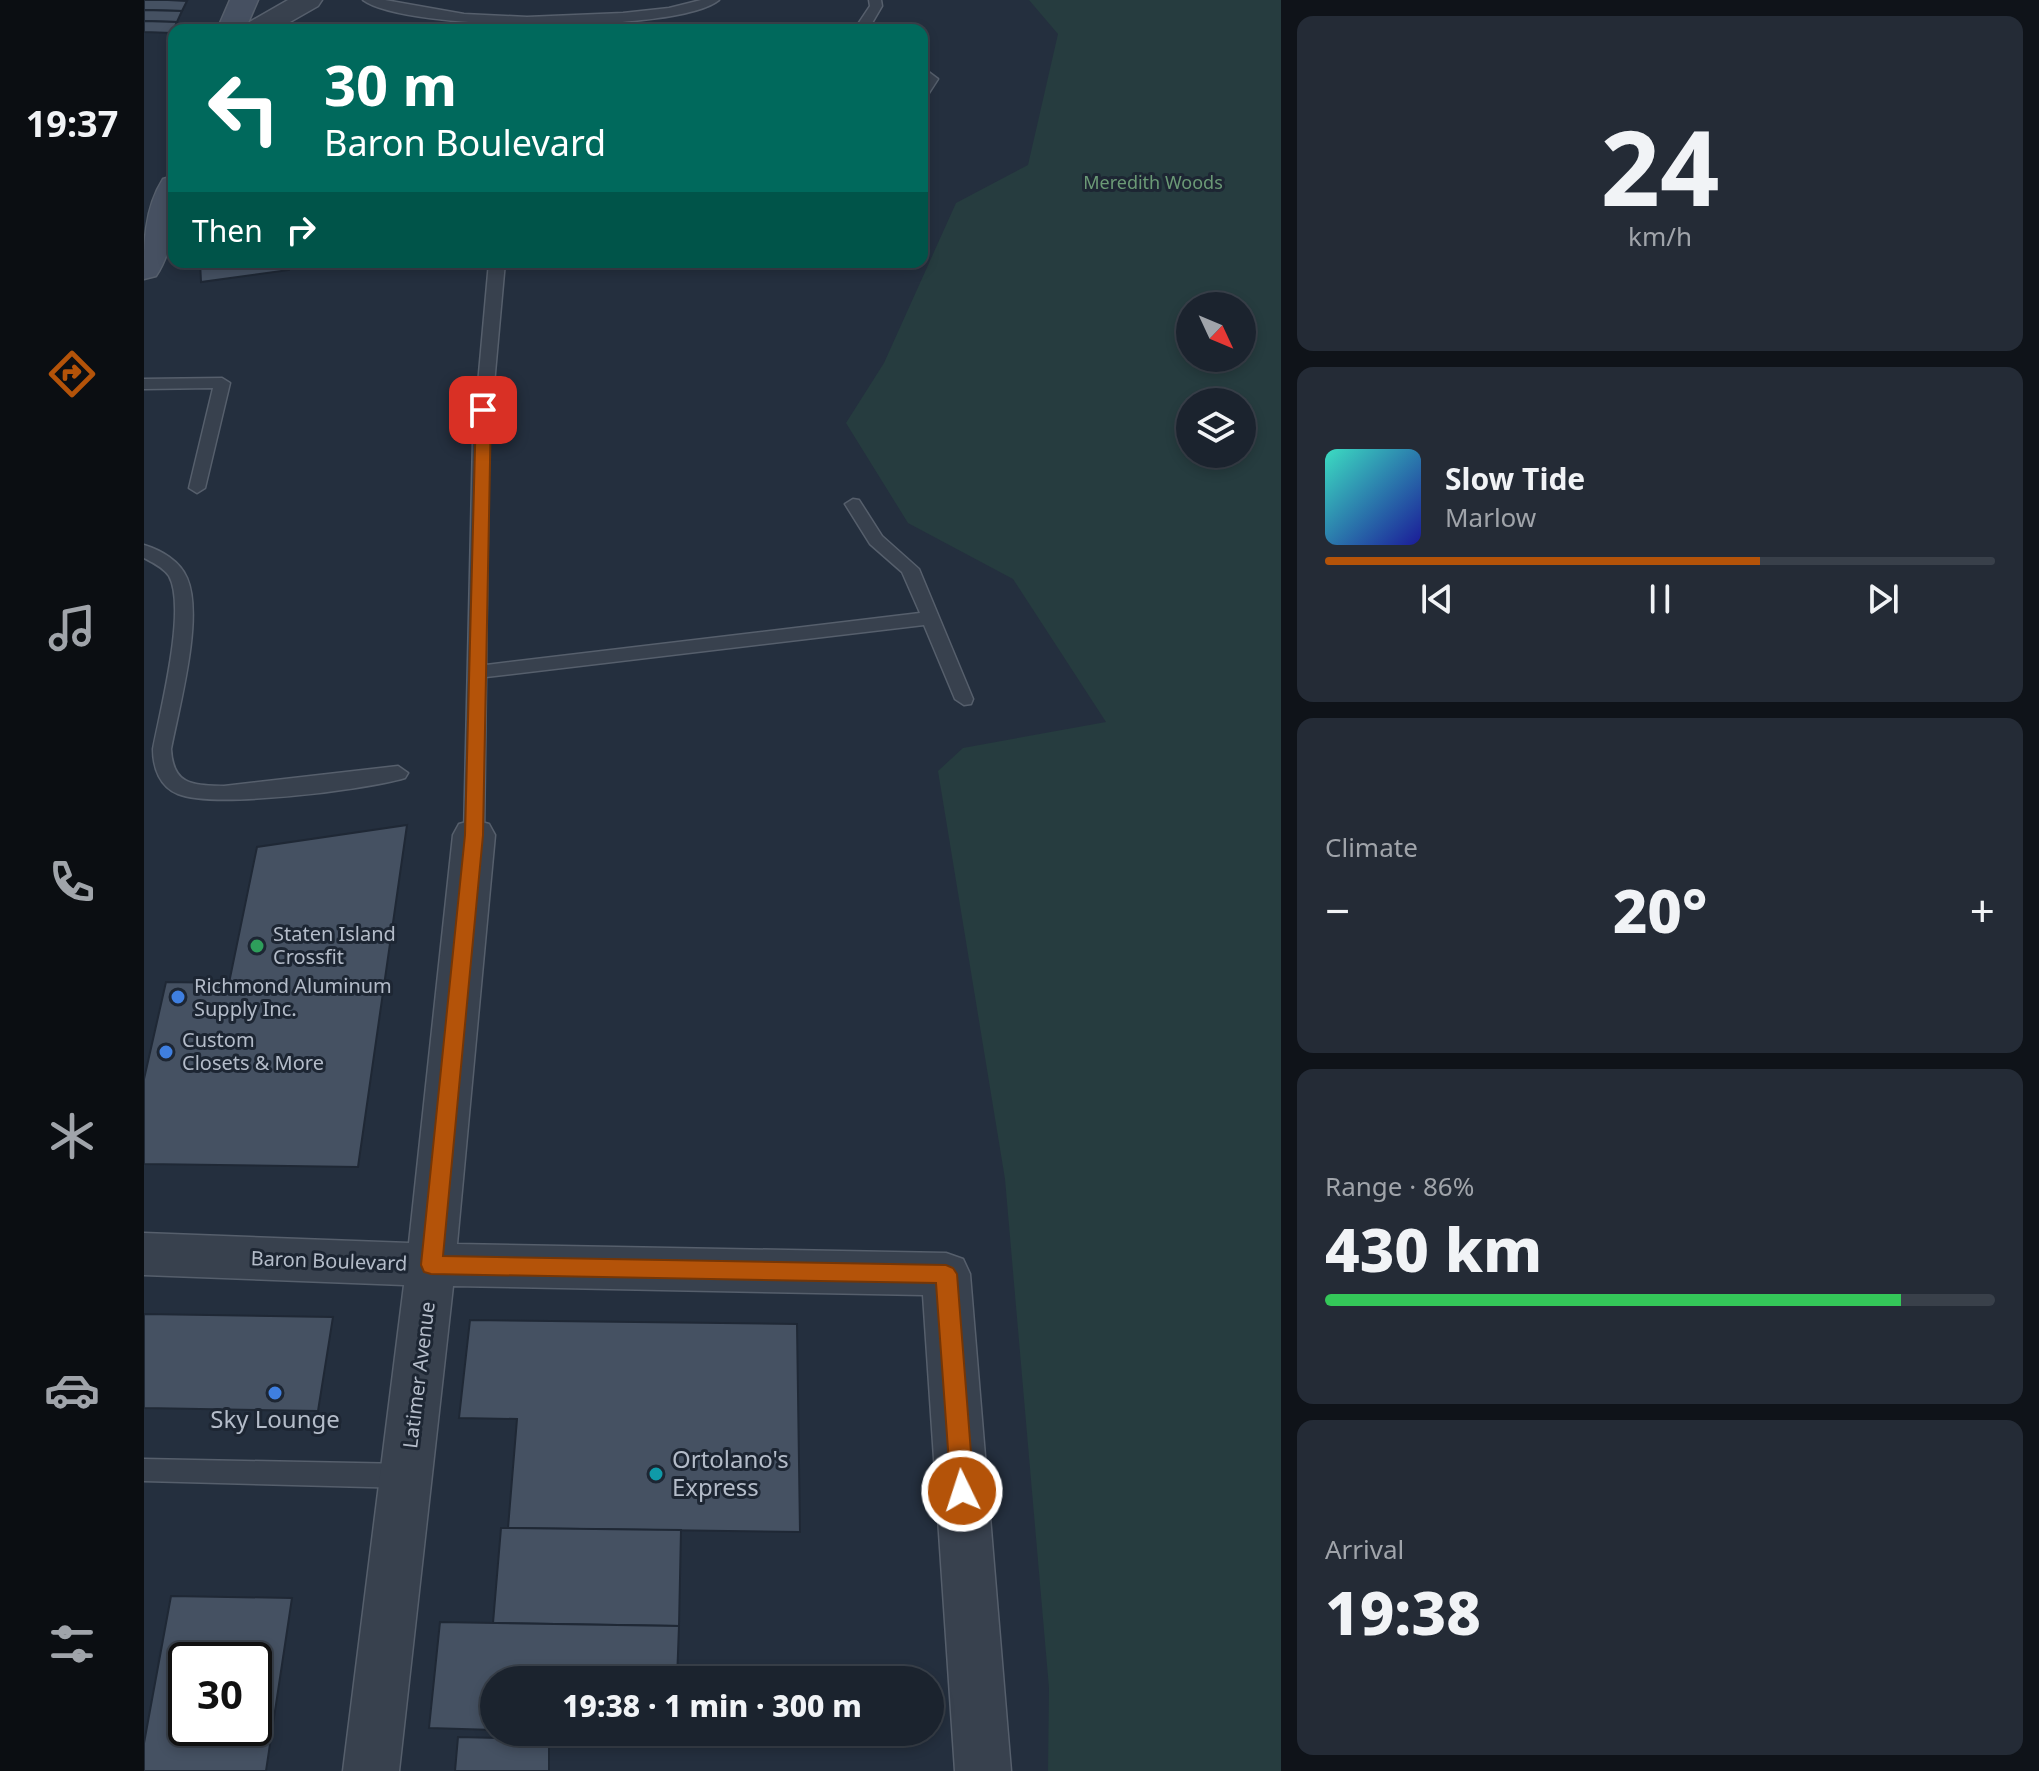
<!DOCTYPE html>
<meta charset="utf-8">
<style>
:root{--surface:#1b232e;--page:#242b36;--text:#f1f3f6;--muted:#a0a4aa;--line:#39404a;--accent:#b45309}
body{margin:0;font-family:"Noto Sans",sans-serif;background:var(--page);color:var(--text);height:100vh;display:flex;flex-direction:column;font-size:30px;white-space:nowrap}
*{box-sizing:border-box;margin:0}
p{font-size:26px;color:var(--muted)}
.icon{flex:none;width:44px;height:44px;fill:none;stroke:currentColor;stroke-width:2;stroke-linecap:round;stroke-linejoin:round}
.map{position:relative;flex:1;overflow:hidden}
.details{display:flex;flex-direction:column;gap:16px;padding:16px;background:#0f1319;width:758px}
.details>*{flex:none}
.top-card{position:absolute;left:24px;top:24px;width:760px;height:244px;border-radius:16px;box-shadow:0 4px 12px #0003,0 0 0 2px var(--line);background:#00695c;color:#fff;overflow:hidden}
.needle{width:52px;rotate:134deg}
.buttons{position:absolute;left:1032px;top:292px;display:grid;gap:16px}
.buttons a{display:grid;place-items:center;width:80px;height:80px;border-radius:50%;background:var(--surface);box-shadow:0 4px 12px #0003,0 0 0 2px var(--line);font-size:40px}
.speed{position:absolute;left:24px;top:1642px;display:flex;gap:16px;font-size:40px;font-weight:700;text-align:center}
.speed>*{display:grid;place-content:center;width:104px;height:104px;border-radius:50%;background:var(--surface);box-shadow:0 4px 12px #0003,0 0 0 2px var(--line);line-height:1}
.speed .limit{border:4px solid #111;border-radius:12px;background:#fff;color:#111}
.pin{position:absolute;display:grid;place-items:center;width:68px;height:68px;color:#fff;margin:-34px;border-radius:16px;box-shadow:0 4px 12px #0006}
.me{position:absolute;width:88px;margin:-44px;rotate:356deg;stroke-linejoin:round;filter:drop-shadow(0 0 6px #0008)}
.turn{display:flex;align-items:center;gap:28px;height:168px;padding:0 24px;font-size:36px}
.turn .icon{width:104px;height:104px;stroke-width:2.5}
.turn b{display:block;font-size:56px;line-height:68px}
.then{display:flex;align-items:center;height:76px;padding:0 24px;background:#0003;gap:16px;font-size:30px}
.big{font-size:60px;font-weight:800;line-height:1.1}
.details .widget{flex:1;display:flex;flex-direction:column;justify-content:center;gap:12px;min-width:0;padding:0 28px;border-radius:16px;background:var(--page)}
.details .dial{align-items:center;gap:0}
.dial b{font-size:104px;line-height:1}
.song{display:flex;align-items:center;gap:24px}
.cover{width:96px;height:96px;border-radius:12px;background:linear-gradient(135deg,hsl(170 70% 55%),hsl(240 70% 35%))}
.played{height:8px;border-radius:4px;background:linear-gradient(90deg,var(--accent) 65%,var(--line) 65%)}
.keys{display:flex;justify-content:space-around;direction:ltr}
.heat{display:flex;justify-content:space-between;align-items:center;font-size:44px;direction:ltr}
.charge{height:12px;border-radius:6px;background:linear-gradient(90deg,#34c759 86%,var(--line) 0)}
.trip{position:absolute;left:336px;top:1666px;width:464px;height:80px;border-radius:40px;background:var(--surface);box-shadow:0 4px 12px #0003,0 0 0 2px var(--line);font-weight:800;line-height:80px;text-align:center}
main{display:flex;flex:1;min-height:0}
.menu{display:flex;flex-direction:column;width:144px;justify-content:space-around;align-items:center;background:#0b0e12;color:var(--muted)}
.menu .icon{width:56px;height:56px}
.menu .active{color:var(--accent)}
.menu b{font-size:36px;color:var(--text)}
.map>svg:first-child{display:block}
.green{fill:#263c3f;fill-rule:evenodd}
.building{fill:#455162;stroke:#1f2835;stroke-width:2;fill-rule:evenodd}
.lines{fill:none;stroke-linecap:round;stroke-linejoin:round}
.lane-casing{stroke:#565f6c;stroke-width:3}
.street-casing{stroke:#565f6c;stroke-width:3}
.secondary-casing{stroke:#565f6c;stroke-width:3}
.lane{fill:#38414e;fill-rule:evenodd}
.street{fill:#38414e;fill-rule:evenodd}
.secondary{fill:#465061;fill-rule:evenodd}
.route{fill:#b45309;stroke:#753606;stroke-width:2}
.leisure-dot{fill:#2e9e5b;stroke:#1d2633;stroke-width:3}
.shop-dot{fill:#3f7fe0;stroke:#1d2633;stroke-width:3}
.culture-dot{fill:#0f9aa8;stroke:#1d2633;stroke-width:3}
.labels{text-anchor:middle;stroke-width:6;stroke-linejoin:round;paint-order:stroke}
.far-park-label{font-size:18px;fill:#6b9a76;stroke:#1d2633}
.poi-label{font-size:20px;fill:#b4bcc9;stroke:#1d2633;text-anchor:start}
.street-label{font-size:20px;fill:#b4bcc9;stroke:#1d2633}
.near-poi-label{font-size:24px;fill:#b4bcc9;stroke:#1d2633}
</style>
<main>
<nav class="menu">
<b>19:37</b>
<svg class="icon active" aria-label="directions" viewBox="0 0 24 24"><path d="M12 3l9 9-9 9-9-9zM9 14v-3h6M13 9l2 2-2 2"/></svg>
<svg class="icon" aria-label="music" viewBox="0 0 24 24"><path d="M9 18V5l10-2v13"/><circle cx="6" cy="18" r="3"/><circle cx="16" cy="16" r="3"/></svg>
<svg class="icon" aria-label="phone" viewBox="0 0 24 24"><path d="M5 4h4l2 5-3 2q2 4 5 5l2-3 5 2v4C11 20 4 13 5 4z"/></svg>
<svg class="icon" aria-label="climate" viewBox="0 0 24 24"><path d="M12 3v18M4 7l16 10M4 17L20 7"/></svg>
<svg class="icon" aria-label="car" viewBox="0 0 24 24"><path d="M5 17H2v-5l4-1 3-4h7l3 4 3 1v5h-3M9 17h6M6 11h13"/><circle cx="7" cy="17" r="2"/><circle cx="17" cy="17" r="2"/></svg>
<svg class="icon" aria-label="filters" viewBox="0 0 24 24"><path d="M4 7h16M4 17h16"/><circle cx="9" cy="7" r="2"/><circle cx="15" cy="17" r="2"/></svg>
</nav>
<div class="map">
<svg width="1137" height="1771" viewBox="0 0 1137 1771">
<rect width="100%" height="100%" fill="#242f3e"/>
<!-- green -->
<path class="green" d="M885 0H1137V1771H904L905 1688 861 1179 794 771 819 748 962 722 869 579 764 523 702 423 740 363 812 203 884 165 914 34ZM1098 306V358H1046V306ZM1098 402V454H1046V402Z"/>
<!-- building -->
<g class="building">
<polygon points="0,0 24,0 43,1 38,11 0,10"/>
<polygon points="0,10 38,11 33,22 0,21"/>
<polygon points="0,21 33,22 28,33 0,32"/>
<polygon points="56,262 114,262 114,266 145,262 145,270 57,282"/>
<polygon points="263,825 214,1167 0,1164 0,1079 22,982 85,983 113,847"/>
<polygon points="0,1314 189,1317 174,1411 0,1408"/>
<polygon points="326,1320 653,1324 656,1532 364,1528 373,1419 315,1418"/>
<polygon points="357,1528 537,1530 535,1626 349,1623"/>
<path d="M27 1596 148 1598 122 1771H0V1743ZM42 1660H110V1728H42Z"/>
<polygon points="296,1622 535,1626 533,1680 350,1680 350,1730 285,1728"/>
<polygon points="314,1737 405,1739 405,1771 311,1771"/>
</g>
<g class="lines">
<!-- lane casing -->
<g class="lane-casing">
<g id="lane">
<path d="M219 0H241L320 14 383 17 479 13 525 8 557 0H575C534 34 262 32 219 0Z"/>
<polygon points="725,0 737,0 738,6 724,30 710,30 726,6"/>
<polygon points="778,67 794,79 783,96 778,97"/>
<polygon points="345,262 361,262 345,440 342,665 776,613 758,572 726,544 701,504 709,499 715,500 738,536 775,569 829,699 827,704 820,705 811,699 780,625 342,677 340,835 337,840 323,840 320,835 329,440"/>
<polygon points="78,378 86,383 61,488 53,493 45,488 69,388 0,389 0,379"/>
<path d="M0 545C17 550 36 561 43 578 60 617 35 707 27 749 29 786 49 785 80 786L254 766 264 773 261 778C221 790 70 809 34 794 16 787 9 768 9 749 16 712 43 608 25 576 20 568 8 562 0 558Z"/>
<polygon points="0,1459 263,1464 272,1468 275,1476 272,1484 263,1488 0,1481"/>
</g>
</g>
<!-- street casing -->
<g class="street-casing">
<g id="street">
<polygon points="144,0 178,0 174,6 132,30 98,30 102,24"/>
<polygon points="330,820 345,824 351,835 313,1244 802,1253 819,1259 826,1274 867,1771 811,1771 779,1295 309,1286 255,1771 199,1771 260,1285 0,1275 0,1233 265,1243 309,835 315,824"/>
</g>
</g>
<!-- secondary casing -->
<g class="secondary-casing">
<g id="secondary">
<polygon points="86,0 114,0 101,30 73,30"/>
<path d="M30 176C30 211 32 246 12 276L0 279C0 244 0 209 19 179Z"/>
</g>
</g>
<!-- lane -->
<use href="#lane" class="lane"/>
<!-- street -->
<use href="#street" class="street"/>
<!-- secondary -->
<use href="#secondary" class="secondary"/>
</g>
<!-- route -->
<polygon class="route" points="339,406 347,410 339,835 299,1256 802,1265 809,1268 813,1274 830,1491 826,1499 818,1502 810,1499 807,1491 792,1283 287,1274 280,1272 277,1265 321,835 332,410"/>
<!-- markers -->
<circle class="leisure-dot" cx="113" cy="946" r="8"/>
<g class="shop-dot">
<circle cx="34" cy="997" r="8"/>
<circle cx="22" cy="1052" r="8"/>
<circle cx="131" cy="1393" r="8"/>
</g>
<circle class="culture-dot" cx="512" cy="1474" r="8"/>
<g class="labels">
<!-- far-park labels -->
<g class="far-park-label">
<text x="1009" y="189">Meredith Woods</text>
</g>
<!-- poi labels -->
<g class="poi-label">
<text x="129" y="941">Staten Island<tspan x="129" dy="23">Crossfit</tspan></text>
<text x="50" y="993">Richmond Aluminum<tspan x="50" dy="23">Supply Inc.</tspan></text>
<text x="38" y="1047">Custom<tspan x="38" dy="23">Closets &amp; More</tspan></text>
</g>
<!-- street labels -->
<g class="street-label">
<text transform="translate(185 1261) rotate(2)" y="7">Baron Boulevard</text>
<text transform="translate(275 1375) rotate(-83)" y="7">Latimer Avenue</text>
</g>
<!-- near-poi labels -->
<g class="near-poi-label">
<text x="131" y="1428">Sky Lounge</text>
<text x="528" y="1468" text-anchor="start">Ortolano's<tspan x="528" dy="28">Express</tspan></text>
</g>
</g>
</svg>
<div class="buttons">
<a><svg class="needle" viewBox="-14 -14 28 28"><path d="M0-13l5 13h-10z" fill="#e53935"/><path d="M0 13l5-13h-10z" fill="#a0a4aa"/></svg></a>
<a><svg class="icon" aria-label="layers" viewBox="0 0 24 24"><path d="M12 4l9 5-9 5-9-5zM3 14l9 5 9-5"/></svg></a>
</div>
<div class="speed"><div class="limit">30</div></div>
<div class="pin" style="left:339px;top:410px;background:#d93025"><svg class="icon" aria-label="arrive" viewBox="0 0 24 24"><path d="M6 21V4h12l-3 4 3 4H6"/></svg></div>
<svg class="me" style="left:818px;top:1491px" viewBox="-20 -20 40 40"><circle r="17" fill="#b45309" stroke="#fff" stroke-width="3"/><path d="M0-11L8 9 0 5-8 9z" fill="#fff"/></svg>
<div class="trip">19:38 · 1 min · 300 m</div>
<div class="top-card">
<div class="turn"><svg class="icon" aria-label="left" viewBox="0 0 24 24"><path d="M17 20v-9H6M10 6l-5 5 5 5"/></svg><div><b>30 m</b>Baron Boulevard</div></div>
<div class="then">Then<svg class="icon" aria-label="right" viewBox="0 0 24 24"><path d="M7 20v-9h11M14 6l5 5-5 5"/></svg></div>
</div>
</div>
<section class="details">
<div class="widget dial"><b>24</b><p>km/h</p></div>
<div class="widget">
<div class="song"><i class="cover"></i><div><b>Slow Tide</b><p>Marlow</p></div></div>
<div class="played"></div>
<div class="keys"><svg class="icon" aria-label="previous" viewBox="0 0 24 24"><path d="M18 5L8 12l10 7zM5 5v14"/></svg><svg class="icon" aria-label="pause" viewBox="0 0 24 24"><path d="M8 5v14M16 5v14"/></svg><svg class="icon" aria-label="next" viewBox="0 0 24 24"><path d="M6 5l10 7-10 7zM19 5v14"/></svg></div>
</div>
<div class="widget"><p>Climate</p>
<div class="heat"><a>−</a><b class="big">20°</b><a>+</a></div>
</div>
<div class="widget"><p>Range · 86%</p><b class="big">430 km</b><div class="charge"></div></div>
<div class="widget"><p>Arrival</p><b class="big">19:38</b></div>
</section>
</main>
